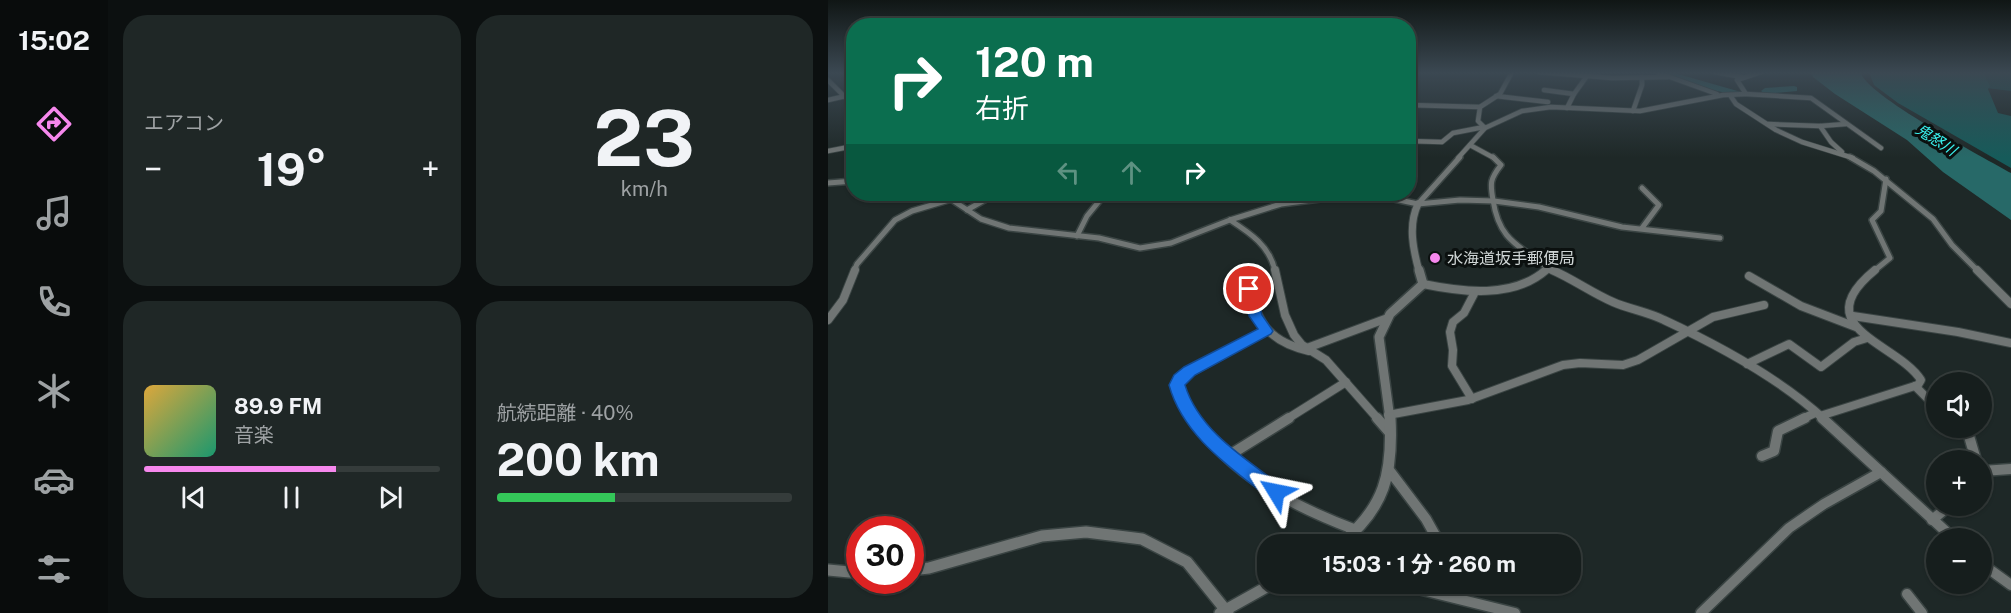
<!DOCTYPE html>
<html lang="ja">
<meta charset="utf-8">
<style>
:root{--surface:#161e1d;--page:#1f2726;--text:#f1f3f6;--muted:#9ea2a4;--line:#353c3b;--accent:#f688ed}
body{margin:0;font-family:"Public Sans","Noto Sans JP",sans-serif;background:var(--page);color:var(--text);height:100vh;display:flex;flex-direction:column;font-size:22px;white-space:nowrap}
*{box-sizing:border-box;margin:0}
p{font-size:20px;color:var(--muted)}
.icon{flex:none;width:33px;height:33px;fill:none;stroke:currentColor;stroke-width:2;stroke-linecap:round;stroke-linejoin:round}
.map{position:relative;flex:1;overflow:hidden}
.panel{display:flex;flex-direction:column;gap:15px;padding:15px;background:#0c1010;width:720px}
.panel>*{flex:none}
.hud{position:absolute;left:18px;top:18px;width:570px;height:183px;border-radius:24px;box-shadow:0 2px 4px #0004,0 0 0 2px var(--line);background:#0b6e4f;color:#fff;overflow:hidden}
.buttons{position:absolute;left:1098px;top:372px;display:grid;gap:12px}
.buttons a{display:grid;place-items:center;width:66px;height:66px;border-radius:50%;background:var(--surface);box-shadow:0 2px 4px #0004,0 0 0 2px var(--line);font-size:30px}
.speed{position:absolute;left:18px;top:516px;display:flex;gap:12px;font-size:30px;font-weight:700;text-align:center}
.speed>*{display:grid;place-content:center;width:78px;height:78px;border-radius:50%;background:var(--surface);box-shadow:0 2px 4px #0004,0 0 0 2px var(--line);line-height:1}
.speed .limit{border:9px solid #d22;background:#fff;color:#111}
.pin{position:absolute;display:grid;place-items:center;width:51px;height:51px;color:#fff;margin:-26px;border:3px solid #fff;border-radius:50%;box-shadow:0 2px 6px #0007}
.me{position:absolute;width:66px;margin:-33px;rotate:305deg;stroke-linejoin:round;filter:drop-shadow(0 0 4px #0008)}
.turn{display:flex;align-items:center;gap:21px;height:126px;padding:0 30px;font-size:27px}
.turn .icon{width:78px;height:78px;stroke-width:2.5}
.turn b{display:block;font-size:42px;line-height:51px}
.lanes{display:flex;align-items:center;height:57px;padding:0 30px;background:#0003;justify-content:center;gap:30px;direction:ltr}
.lanes .off{opacity:.35}
.big{font-size:45px;font-weight:700;line-height:1.1}
.panel .tile{flex:1;display:flex;flex-direction:column;justify-content:center;gap:9px;min-width:0;padding:0 21px;border-radius:24px;background:var(--page)}
.panel .dial{align-items:center;gap:0}
.dial b{font-size:78px;line-height:1}
.song{display:flex;align-items:center;gap:18px}
.cover{width:72px;height:72px;border-radius:9px;background:linear-gradient(135deg,hsl(40 70% 55%),hsl(160 70% 35%))}
.played{height:6px;border-radius:3px;background:linear-gradient(90deg,var(--accent) 65%,var(--line) 65%)}
.keys{display:flex;justify-content:space-around;direction:ltr}
.heat{display:flex;justify-content:space-between;align-items:center;font-size:33px;direction:ltr}
.charge{height:9px;border-radius:4px;background:linear-gradient(90deg,#34c759 40%,var(--line) 0)}
.panel .tiles{flex:1;display:grid;gap:15px;grid-template-columns:repeat(2,1fr)}
.trip{position:absolute;left:429px;top:534px;width:324px;height:60px;border-radius:24px;background:var(--surface);box-shadow:0 2px 4px #0004,0 0 0 2px var(--line);font-weight:700;line-height:60px;text-align:center}
main{display:flex;flex:1;min-height:0}
.tab-bar{display:flex;flex-direction:column;width:108px;justify-content:space-around;align-items:center;background:#090c0c;color:var(--muted)}
.tab-bar .icon{width:42px;height:42px}
.tab-bar .on{color:var(--accent)}
.tab-bar b{font-size:27px;color:var(--text)}
.map>svg:first-child{display:block}
.green{fill:#174c4b}
.forest{fill:#165b5a}
.water{fill:#276968}
.lines{fill:none;stroke-linecap:round;stroke-linejoin:round}
.river{fill:#276968;fill-rule:evenodd}
.minor-far3-casing{stroke:#3a4443;stroke-width:6}
.minor-far2-casing{stroke:#3a4443;stroke-width:8}
.minor-far1-casing{stroke:#3a4443;stroke-width:10}
.minor-casing{stroke:#3a4443;stroke-width:13}
.tertiary-far2-casing{stroke:#3a4443;stroke-width:9}
.tertiary-far1-casing{stroke:#3a4443;stroke-width:12}
.tertiary-casing{stroke:#3a4443;stroke-width:14}
.minor-far3{stroke:#707574;stroke-width:4.5}
.minor-far2{stroke:#707574;stroke-width:5}
.minor-far1{stroke:#707574;stroke-width:8}
.minor{stroke:#707574;stroke-width:10}
.tertiary-far2{stroke:#707574;stroke-width:7}
.tertiary-far1{stroke:#707574;stroke-width:9}
.tertiary{stroke:#707574;stroke-width:11}
.route{fill:#1a73e8;stroke:#114b97;stroke-width:1.5}
.poi-dot{fill:#f688ed;stroke:#0b100f;stroke-width:2}
.labels{text-anchor:middle;stroke-width:6;stroke-linejoin:round;paint-order:stroke}
.far-water-label{font-size:15px;font-style:italic;fill:#3af3f0;stroke:#0b100f}
.poi-label{font-size:16px;fill:#ced4d4;stroke:#0b100f;text-anchor:start}
</style>
<main>
<nav class="tab-bar">
<b>15:02</b>
<svg class="icon on" aria-label="directions" viewBox="0 0 24 24"><path d="M12 3l9 9-9 9-9-9zM9 14v-3h6M13 9l2 2-2 2"/></svg>
<svg class="icon" aria-label="music" viewBox="0 0 24 24"><path d="M9 18V5l10-2v13"/><circle cx="6" cy="18" r="3"/><circle cx="16" cy="16" r="3"/></svg>
<svg class="icon" aria-label="phone" viewBox="0 0 24 24"><path d="M5 4h4l2 5-3 2q2 4 5 5l2-3 5 2v4C11 20 4 13 5 4z"/></svg>
<svg class="icon" aria-label="climate" viewBox="0 0 24 24"><path d="M12 3v18M4 7l16 10M4 17L20 7"/></svg>
<svg class="icon" aria-label="car" viewBox="0 0 24 24"><path d="M5 17H2v-5l4-1 3-4h7l3 4 3 1v5h-3M9 17h6M6 11h13"/><circle cx="7" cy="17" r="2"/><circle cx="17" cy="17" r="2"/></svg>
<svg class="icon" aria-label="filters" viewBox="0 0 24 24"><path d="M4 7h16M4 17h16"/><circle cx="9" cy="7" r="2"/><circle cx="15" cy="17" r="2"/></svg>
</nav>
<section class="panel">
<div class="tiles">
<div class="tile"><p>エアコン</p>
<div class="heat"><a>−</a><b class="big">19°</b><a>+</a></div>
</div>
<div class="tile dial"><b>23</b><p>km/h</p></div>
<div class="tile">
<div class="song"><i class="cover"></i><div><b>89.9 FM</b><p>音楽</p></div></div>
<div class="played"></div>
<div class="keys"><svg class="icon" aria-label="previous" viewBox="0 0 24 24"><path d="M18 5L8 12l10 7zM5 5v14"/></svg><svg class="icon" aria-label="pause" viewBox="0 0 24 24"><path d="M8 5v14M16 5v14"/></svg><svg class="icon" aria-label="next" viewBox="0 0 24 24"><path d="M6 5l10 7-10 7zM19 5v14"/></svg></div>
</div>
<div class="tile"><p>航続距離 · 40%</p><b class="big">200 km</b><div class="charge"></div></div>
</div>
</section>
<div class="map">
<svg width="1183" height="613" viewBox="0 0 1183 613">
<rect width="100%" height="100%" fill="#1e2827"/>
<!-- green -->
<polygon class="green" points="1049,72 1183,72 1183,91 1050,75"/>
<!-- forest -->
<polygon class="forest" points="1041,72 1155,72 1162,86 1160,89 1170,113 1183,116 1183,168 1070,103 1046,85"/>
<!-- water -->
<path class="water" d="M983 72H1033C1034 93 1160 160 1183 173V220L1115 172 1079 140 1007 94 985 77Z"/>
<g class="lines">
<!-- river -->
<g class="river">
<polygon points="832,72 843,72 913,92 909,95 884,90"/>
<polygon points="966,86 969,87 969,91 937,94 933,91 937,88"/>
</g>
<!-- minor-far3 casing -->
<g class="minor-far3-casing">
<g id="minor-far3">
<polyline points="711,72 784,78 840,77"/>
<polyline points="828,72 889,94"/>
<polyline points="887,72 914,77"/>
<polyline points="0,80 26,106"/>
<polyline points="716,90 746,94 739,108"/>
<polyline points="746,94 759,76"/>
<polyline points="918,94 983,98 1053,148"/>
<polyline points="902,95 908,104 948,130 974,142 1025,158"/>
<polyline points="668,96 720,102"/>
<polyline points="0,100 26,94"/>
<polyline points="580,108 581,105 652,107"/>
<polyline points="805,111 814,85 814,77"/>
<polyline points="940,124 992,126 1018,124"/>
<polyline points="992,126 1003,142 1014,152"/>
<polyline points="657,128 650,121 652,107 672,94 684,72"/>
<polyline points="580,141 614,142 625,133 656,127"/>
<polyline points="642,145 666,158"/>
<polyline points="0,151 26,146"/>
<polyline points="630,158 657,128 694,111 723,107 812,111 895,95 918,94 909,80 933,72"/>
</g>
</g>
<!-- minor-far2 casing -->
<g class="minor-far2-casing">
<g id="minor-far2">
<path d="M665 157 673 165C662 179 662 183 665 200 671 240 690 245 720 268L727 271"/>
<polyline points="1022,157 1046,171 1105,219 1124,245 1150,271"/>
<polyline points="0,183 26,181"/>
<polyline points="814,188 831,205 814,228"/>
<polyline points="115,194 153,219 181,228 271,238 312,248 343,243 402,220 453,204 492,199 557,197 590,204 632,200 666,201 711,207 794,227 892,238"/>
<polyline points="590,204 632,157"/>
<polyline points="139,210 167,194"/>
<path d="M402 220C422 233 442 246 447 271"/>
<polyline points="249,236 259,216 277,194"/>
<polyline points="26,271 29,264 67,220 84,211 124,199"/>
<polyline points="716,271 720,268"/>
<polyline points="1046,271 1062,258 1044,220 1053,211 1058,179"/>
</g>
</g>
<!-- minor-far1 casing -->
<g class="minor-far1-casing">
<g id="minor-far1">
<polyline points="447,270 457,315 466,335 474,345 498,360 550,419"/>
<path d="M724 270C745 279 764 293 785 302 801 309 820 312 836 320 890 345 952 379 996 419"/>
<polyline points="1149,270 1183,304"/>
<polyline points="921,276 973,306 1028,327"/>
<path d="M595 284C634 292 685 299 718 270"/>
<path d="M421 289C431 326 443 342 481 351"/>
<polyline points="1025,316 1130,332 1183,343"/>
<polyline points="0,320 15,300 27,270"/>
<polyline points="479,348 557,319"/>
<polyline points="919,364 961,344 993,367 1026,342 1039,338"/>
<polyline points="1087,386 1108,407"/>
<polyline points="644,399 624,366 625,350 622,332 625,322 636,313 647,292"/>
<polyline points="560,415 640,400 735,365 752,363 795,365 810,360 885,317 936,305"/>
<path d="M992 416 1090 385 1093 380C1070 343 976 328 1047 270"/>
<polyline points="367,419 350,390 356,376 438,331"/>
<polyline points="459,419 518,382"/>
<polyline points="974,419 987,413"/>
</g>
</g>
<!-- minor casing -->
<g class="minor-casing">
<g id="minor">
<path d="M366 418C402 475 467 507 528 530"/>
<polyline points="549,418 562,433"/>
<polyline points="994,418 1125,538"/>
<polyline points="1132,428 1141,436 1148,460"/>
<polyline points="400,456 461,418"/>
<polyline points="934,456 946,451 950,431 977,418"/>
<polyline points="561,470 598,519 612,544"/>
<polyline points="1154,471 1183,469"/>
<polyline points="1104,520 1121,506"/>
<polyline points="1154,564 1183,585"/>
<polyline points="570,584 687,613"/>
<polyline points="618,594 619,584"/>
<polyline points="1079,594 1094,613"/>
<polyline points="873,613 961,528 996,504 1053,472"/>
</g>
</g>
<!-- tertiary-far2 casing -->
<g class="tertiary-far2-casing">
<path id="tertiary-far2" d="M590 204C580 225 585 249 591 271"/>
</g>
<!-- tertiary-far1 casing -->
<g class="tertiary-far1-casing">
<polyline id="tertiary-far1" points="562,419 551,337 562,314 595,284 591,270"/>
</g>
<!-- tertiary casing -->
<g class="tertiary-casing">
<g id="tertiary">
<path d="M512 544C557 508 565 473 562 418"/>
<polyline points="0,570 32,573"/>
<polyline points="82,570 101,568 214,536 258,532 314,539 359,562 400,613"/>
<polyline points="392,613 444,584"/>
</g>
</g>
<!-- minor-far3 -->
<use href="#minor-far3" class="minor-far3"/>
<!-- minor-far2 -->
<use href="#minor-far2" class="minor-far2"/>
<!-- minor-far1 -->
<use href="#minor-far1" class="minor-far1"/>
<!-- minor -->
<use href="#minor" class="minor"/>
<!-- tertiary-far2 -->
<use href="#tertiary-far2" class="tertiary-far2"/>
<!-- tertiary-far1 -->
<use href="#tertiary-far1" class="tertiary-far1"/>
<!-- tertiary -->
<use href="#tertiary" class="tertiary"/>
</g>
<!-- sky -->
<linearGradient id="sky" x2="0" y2="1"><stop stop-color="#101615"/><stop offset="0.46" stop-color="#3b4852"/><stop offset="1" stop-color="#3b4852" stop-opacity="0"/></linearGradient>
<rect width="1183" height="158" fill="url(#sky)"/>
<!-- route -->
<path class="route" d="M421 285 428 289 434 315 445 331 443 334 367 375 357 385C371 431 418 459 455 487L457 492 455 498 448 500 441 498C402 467 355 436 341 385L346 375 356 367 430 329 421 316 415 289Z"/>
<!-- markers -->
<circle class="poi-dot" cx="607" cy="258" r="6"/>
<g class="labels">
<!-- far-water labels -->
<g class="far-water-label">
<text transform="translate(1108 140) rotate(33)" y="5">鬼怒川</text>
</g>
<!-- poi labels -->
<g class="poi-label">
<text x="619" y="264">水海道坂手郵便局</text>
</g>
</g>
</svg>
<div class="buttons">
<a><svg class="icon" aria-label="sound" viewBox="0 0 24 24"><path d="M4 9h4l5-4v14l-5-4H4zM17 9q2 3 0 6"/></svg></a>
<a>+</a>
<a>−</a>
</div>
<div class="speed"><div class="limit">30</div></div>
<div class="pin" style="left:421px;top:289px;background:#d93025"><svg class="icon" aria-label="arrive" viewBox="0 0 24 24"><path d="M6 21V4h12l-3 4 3 4H6"/></svg></div>
<svg class="me" style="left:448px;top:492px" viewBox="-20 -20 40 40"><path d="M0-17L14 15 0 8-14 15z" fill="#1a73e8" stroke="#fff" stroke-width="4"/></svg>
<div class="trip">15:03 · 1 分 · 260 m</div>
<div class="hud">
<div class="turn"><svg class="icon" aria-label="right" viewBox="0 0 24 24"><path d="M7 20v-9h11M14 6l5 5-5 5"/></svg><div><b>120 m</b>右折</div></div>
<div class="lanes"><svg class="icon off" aria-label="left" viewBox="0 0 24 24"><path d="M17 20v-9H6M10 6l-5 5 5 5"/></svg><svg class="icon off" aria-label="ahead" viewBox="0 0 24 24"><path d="M12 20V5M6 11l6-6 6 6"/></svg><svg class="icon" aria-label="right" viewBox="0 0 24 24"><path d="M7 20v-9h11M14 6l5 5-5 5"/></svg></div>
</div>
</div>
</main>
